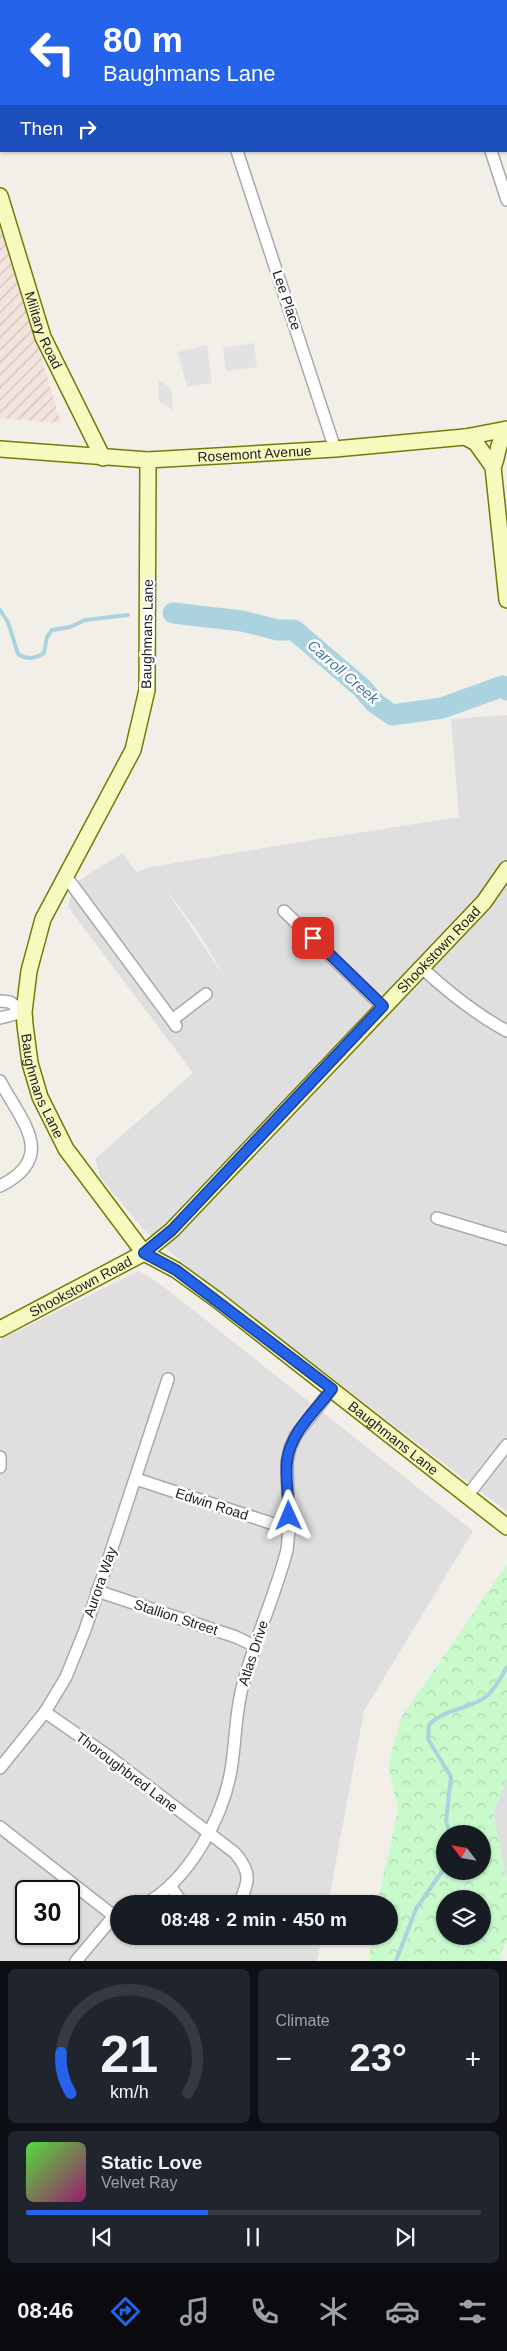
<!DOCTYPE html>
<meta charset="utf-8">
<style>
:root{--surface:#171b24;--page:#20242c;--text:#f1f3f6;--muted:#9ea1a6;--line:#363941;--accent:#2563eb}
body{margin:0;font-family:Arial,sans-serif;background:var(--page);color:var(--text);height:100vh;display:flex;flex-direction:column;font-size:19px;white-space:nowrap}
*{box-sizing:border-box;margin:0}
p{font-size:16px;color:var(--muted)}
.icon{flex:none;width:28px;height:28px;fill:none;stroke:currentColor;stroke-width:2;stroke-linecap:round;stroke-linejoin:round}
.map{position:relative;height:1961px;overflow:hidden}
.panel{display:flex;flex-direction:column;gap:8px;padding:8px;background:#0d0f14;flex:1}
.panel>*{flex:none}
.hud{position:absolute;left:0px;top:0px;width:508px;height:152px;box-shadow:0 1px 4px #0004;background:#2563eb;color:#fff;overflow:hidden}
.needle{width:32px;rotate:301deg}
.controls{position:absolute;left:436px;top:1825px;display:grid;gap:10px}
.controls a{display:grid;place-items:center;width:55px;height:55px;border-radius:50%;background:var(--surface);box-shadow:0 1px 4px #0004;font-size:25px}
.speed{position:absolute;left:15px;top:1880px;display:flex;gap:10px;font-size:25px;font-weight:700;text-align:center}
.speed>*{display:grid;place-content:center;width:65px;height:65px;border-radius:50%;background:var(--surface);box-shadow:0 1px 4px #0004;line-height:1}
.speed .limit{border:2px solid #111;border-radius:8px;background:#fff;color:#111}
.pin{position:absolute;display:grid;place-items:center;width:42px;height:42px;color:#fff;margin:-21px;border-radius:10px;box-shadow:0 2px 8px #0006}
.me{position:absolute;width:55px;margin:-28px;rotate:359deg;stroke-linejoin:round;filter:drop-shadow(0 0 4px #0008)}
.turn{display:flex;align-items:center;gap:18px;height:105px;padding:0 20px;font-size:22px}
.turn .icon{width:65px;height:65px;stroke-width:2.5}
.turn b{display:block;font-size:35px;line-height:42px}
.then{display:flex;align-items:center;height:48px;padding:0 20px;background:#0003;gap:10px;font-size:19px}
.big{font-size:38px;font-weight:700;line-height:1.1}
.panel .widget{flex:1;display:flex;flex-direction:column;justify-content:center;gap:8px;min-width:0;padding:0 18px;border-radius:8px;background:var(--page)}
.panel .dial{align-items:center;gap:0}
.dial svg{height:130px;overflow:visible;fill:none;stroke:var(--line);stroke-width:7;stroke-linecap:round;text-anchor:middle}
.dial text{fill:var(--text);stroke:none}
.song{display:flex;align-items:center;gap:15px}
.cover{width:60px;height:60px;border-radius:8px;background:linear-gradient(135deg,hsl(110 70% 55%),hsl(320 70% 35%))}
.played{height:5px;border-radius:2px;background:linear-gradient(90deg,var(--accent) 40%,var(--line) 40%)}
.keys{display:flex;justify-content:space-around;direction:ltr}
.heat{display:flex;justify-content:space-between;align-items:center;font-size:28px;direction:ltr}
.panel .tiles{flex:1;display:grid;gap:8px;grid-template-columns:1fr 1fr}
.widget:last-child{grid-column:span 2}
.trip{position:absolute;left:110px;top:1895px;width:288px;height:50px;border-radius:25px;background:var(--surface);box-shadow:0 1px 4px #0004;font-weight:700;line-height:50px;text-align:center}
.menu{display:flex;height:80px;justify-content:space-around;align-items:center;background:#090b0e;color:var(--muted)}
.menu .icon{width:35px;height:35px}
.menu .on{color:var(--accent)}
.menu b{font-size:22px;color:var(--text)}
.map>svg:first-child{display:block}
.residential{fill:#e0dfdf;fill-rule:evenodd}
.military{fill:url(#military-furrows)}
.park{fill:url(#park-crowns);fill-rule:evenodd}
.parking{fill:#e2e2e2}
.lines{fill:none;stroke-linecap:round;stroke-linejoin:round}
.stream{stroke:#aad3df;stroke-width:4}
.river{stroke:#aad3df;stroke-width:21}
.street-casing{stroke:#a9a9a9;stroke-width:14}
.secondary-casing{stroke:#707d05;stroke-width:18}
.street{stroke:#fff;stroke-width:11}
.secondary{stroke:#f7fabf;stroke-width:15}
.route-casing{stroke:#184099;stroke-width:12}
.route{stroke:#2563eb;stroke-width:9}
.labels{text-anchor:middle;stroke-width:5;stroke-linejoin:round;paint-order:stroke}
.street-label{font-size:14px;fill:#222;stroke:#fff}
.water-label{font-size:15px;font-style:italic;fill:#4a7aab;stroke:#fff}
</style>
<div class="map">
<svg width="507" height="1961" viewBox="0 0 507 1961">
<defs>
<pattern id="military-furrows" width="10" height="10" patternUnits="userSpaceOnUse" patternTransform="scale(1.25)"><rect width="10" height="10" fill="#f3e3dd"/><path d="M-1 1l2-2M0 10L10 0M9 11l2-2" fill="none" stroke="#d0c2bd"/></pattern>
<pattern id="park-crowns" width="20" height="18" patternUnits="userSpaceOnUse" patternTransform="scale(1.25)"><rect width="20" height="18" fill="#c8facc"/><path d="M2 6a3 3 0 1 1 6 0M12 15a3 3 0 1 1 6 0" fill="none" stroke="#acd6af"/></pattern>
</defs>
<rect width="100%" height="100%" fill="#f2efe9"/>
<!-- residential -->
<g class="residential">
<path d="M507 715V1512L190 1269 143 1229 101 1178 95 1159 193 1073 68 907 75 883 123 853 136 872 151 867 281 845 459 817 451 719ZM162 884 198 932 227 981Z"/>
<path d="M138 1271 156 1281 473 1531 364 1711 328 1904H119V1936H322L317 1961H0V1340ZM26 1891H69V1934H26Z"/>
<polygon points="507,1780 507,1881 493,1812"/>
</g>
<!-- military -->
<polygon class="military" points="0,220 61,423 0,418"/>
<!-- park -->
<path class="park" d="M507 1564V1780L493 1812 507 1881V1940L499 1961H369L372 1936H389V1904H377L398 1810 388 1765 401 1718ZM445 1834H482V1871H445ZM445 1899H482V1936H445Z"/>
<!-- parking -->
<g class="parking">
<polygon points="254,343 257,367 226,371 223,348"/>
<polygon points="207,345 212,383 187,387 178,352"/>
<polygon points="158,379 171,389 173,410 159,402"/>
</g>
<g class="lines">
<!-- stream -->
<g class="stream">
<path d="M0 610 8 622 18 654C28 660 34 659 44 653L47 637 52 630 70 627 85 620 128 615"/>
<path d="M450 1834 446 1821 451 1777 428 1739 429 1725C445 1708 469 1710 487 1696 495 1689 502 1676 507 1667"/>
<polyline points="396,1961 416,1909 445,1867"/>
</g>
<!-- river -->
<polyline class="river" points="173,613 242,621 278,630 294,630 362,688 375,703 392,715 442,708 503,686 507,690"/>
<!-- street casing -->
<g class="street-casing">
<g id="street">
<polyline points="185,0 186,1"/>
<polyline points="439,0 440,1"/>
<polyline points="506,48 507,48"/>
<polyline points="237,151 335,449"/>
<polyline points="491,151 507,200"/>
<polyline points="284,911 383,1007"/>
<path d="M421 967C448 992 475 1014 507 1031"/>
<polyline points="0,1001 10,1002 24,1012"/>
<polyline points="0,1018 24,1012"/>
<polyline points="172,1020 74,887 66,877 172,1020 176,1026 172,1020"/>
<polyline points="172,1020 206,994"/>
<path d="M0 1081C22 1122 58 1157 0 1186"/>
<polyline points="437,1218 507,1239"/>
<polyline points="0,1457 0,1467"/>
<polyline points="136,1479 289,1529"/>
<polyline points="467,1496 507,1445"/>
<polyline points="97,1591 236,1637 255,1646"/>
<path d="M45 1712 111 1758 235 1853C252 1873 249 1881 239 1904"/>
<polyline points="0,1768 45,1712 66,1677 85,1630 168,1379"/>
<polyline points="0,1827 114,1916"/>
<polyline points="170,1886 183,1904"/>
<path d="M145 1904C188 1881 223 1818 231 1770 236 1741 235 1713 243 1684 255 1639 275 1596 287 1550L289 1529 287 1462 290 1448 296 1435 332 1389"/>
<polyline points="76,1961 114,1916"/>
</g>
</g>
<!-- secondary casing -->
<g class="secondary-casing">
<g id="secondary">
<path id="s1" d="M0 196 43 337 103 458"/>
<polyline points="465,437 476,443 493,467 507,600"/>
<path id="s2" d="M0 449 148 460 335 449 465 437 507 429"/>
<path id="s3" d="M148 460 147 690 133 750 43 919 29 971 24 1012 25 1025 30 1063 40 1097 66 1149 144 1253 176 1270 216 1299 507 1527"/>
<path d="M493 467C499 455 496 443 507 433"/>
<path id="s4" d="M0 1329 144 1253 172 1230 484 902 507 869"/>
</g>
</g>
<!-- street -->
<use href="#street" class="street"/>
<!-- secondary -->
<use href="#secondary" class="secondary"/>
</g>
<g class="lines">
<!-- route casing -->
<g class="route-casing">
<path id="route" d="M289 1516C289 1498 285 1479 287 1461 290 1433 316 1410 332 1389L176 1270 144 1253 172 1230 383 1006 313 938"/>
</g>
<!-- route -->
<use href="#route" class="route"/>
</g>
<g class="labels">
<!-- street labels -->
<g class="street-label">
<text transform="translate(287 300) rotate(71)" y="5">Lee Place</text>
<text dy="5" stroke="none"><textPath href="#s1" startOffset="141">Military Road</textPath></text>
<text dy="5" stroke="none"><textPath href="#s2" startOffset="255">Rosemont Avenue</textPath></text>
<text transform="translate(147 634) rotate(-89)" y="5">Baughmans Lane</text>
<text dy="5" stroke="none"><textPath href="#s4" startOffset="586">Shookstown Road</textPath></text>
<text dy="5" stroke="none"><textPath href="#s3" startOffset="655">Baughmans Lane</textPath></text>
<text dy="5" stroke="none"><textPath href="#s4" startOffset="91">Shookstown Road</textPath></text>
<text dy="5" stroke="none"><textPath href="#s3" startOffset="1164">Baughmans Lane</textPath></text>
<text transform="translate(212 1504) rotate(18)" y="5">Edwin Road</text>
<text transform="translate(100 1582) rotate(-71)" y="5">Aurora Way</text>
<text transform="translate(176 1617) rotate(18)" y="5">Stallion Street</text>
<text transform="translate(253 1653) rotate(-72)" y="5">Atlas Drive</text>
<text transform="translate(127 1772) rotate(37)" y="5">Thoroughbred Lane</text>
</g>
<!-- water labels -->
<g class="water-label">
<text transform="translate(343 672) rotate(41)" y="5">Carroll Creek</text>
</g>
</g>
</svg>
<div class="controls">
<a><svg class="needle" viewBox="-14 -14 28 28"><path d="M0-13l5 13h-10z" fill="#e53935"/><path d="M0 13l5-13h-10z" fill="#9ea1a6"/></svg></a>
<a><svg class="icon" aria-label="layers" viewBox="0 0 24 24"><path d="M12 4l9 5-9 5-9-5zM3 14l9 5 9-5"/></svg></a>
</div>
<div class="speed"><div class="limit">30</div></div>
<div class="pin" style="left:313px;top:938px;background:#d93025"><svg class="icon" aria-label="arrive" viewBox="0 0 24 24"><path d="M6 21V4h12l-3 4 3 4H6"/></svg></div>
<svg class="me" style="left:289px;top:1516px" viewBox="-20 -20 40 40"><path d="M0-17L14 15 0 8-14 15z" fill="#2563eb" stroke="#fff" stroke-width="4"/></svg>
<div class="trip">08:48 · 2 min · 450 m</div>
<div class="hud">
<div class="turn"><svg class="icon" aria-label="left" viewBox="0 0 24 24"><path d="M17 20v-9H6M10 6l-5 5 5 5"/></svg><div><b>80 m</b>Baughmans Lane</div></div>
<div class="then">Then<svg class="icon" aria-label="right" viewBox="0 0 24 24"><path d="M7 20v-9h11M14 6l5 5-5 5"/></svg></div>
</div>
</div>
<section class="panel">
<div class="tiles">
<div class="widget dial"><svg viewBox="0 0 100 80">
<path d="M14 69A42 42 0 1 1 86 69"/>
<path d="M14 69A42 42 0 0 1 8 44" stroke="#2563eb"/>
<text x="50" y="56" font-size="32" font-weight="700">21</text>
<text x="50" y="72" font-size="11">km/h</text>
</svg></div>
<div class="widget"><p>Climate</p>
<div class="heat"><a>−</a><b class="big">23°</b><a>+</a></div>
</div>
<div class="widget">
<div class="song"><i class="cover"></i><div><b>Static Love</b><p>Velvet Ray</p></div></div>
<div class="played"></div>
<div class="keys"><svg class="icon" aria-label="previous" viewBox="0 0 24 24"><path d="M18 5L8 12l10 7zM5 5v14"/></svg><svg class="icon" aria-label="pause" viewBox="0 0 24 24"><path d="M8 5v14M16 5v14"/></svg><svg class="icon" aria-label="next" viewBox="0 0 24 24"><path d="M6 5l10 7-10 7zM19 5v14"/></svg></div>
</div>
</div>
</section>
<nav class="menu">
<b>08:46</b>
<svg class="icon on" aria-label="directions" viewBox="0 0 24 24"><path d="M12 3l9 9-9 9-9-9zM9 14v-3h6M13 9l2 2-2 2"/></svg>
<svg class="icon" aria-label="music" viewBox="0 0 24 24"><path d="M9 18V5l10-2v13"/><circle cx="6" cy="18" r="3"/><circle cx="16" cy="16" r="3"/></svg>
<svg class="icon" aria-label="phone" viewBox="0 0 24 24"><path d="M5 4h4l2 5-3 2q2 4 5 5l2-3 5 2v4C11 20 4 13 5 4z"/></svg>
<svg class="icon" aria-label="climate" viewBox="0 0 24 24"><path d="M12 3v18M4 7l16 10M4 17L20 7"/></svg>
<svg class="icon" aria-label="car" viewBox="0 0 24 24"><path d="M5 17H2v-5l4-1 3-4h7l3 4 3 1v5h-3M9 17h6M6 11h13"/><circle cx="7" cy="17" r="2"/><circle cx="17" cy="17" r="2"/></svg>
<svg class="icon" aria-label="filters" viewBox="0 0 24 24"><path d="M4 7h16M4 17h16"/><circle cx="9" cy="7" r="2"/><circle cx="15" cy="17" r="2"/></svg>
</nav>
